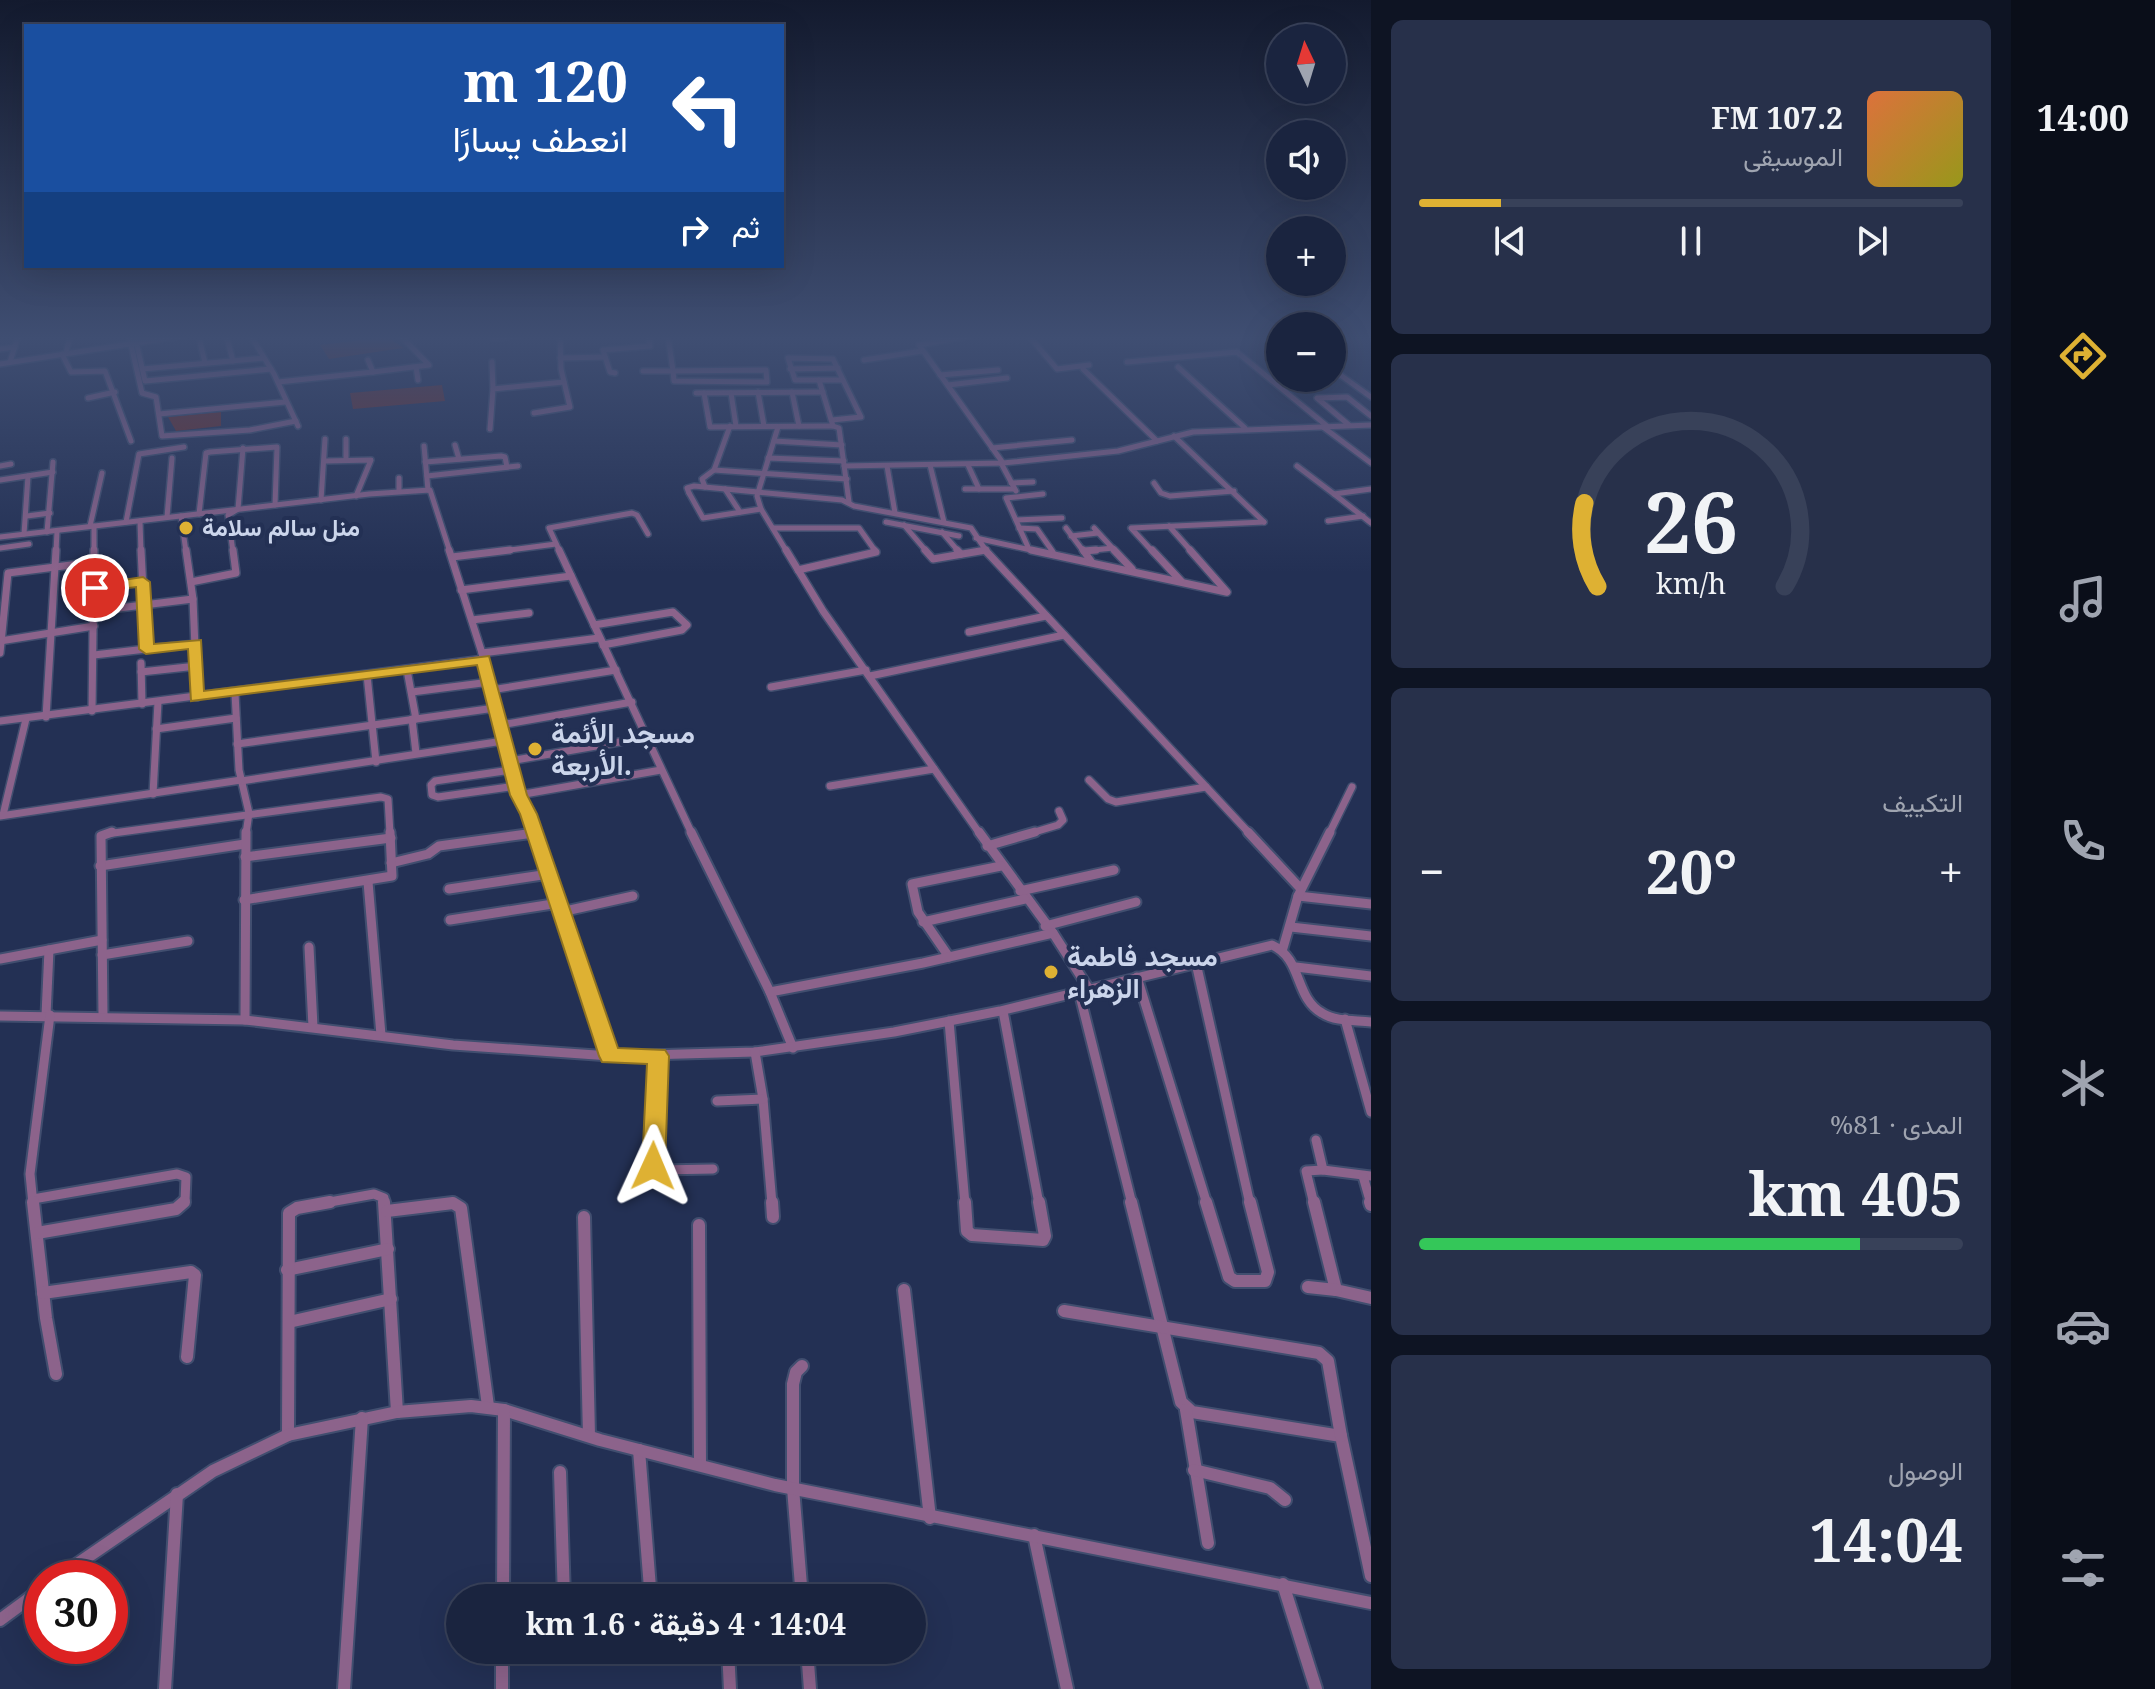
<!DOCTYPE html>
<html lang="ar">
<meta charset="utf-8">
<style>
:root{--surface:#1a243f;--page:#27304a;--text:#f1f3f6;--muted:#9fa4b0;--line:#384159;--accent:#deb133}
body{margin:0;font-family:"Noto Serif",Vazirmatn,serif;background:var(--page);color:var(--text);direction:rtl;height:100vh;display:flex;flex-direction:column;font-size:30px;white-space:nowrap}
*{box-sizing:border-box;margin:0}
p{font-size:26px;color:var(--muted)}
.icon{flex:none;width:44px;height:44px;fill:none;stroke:currentColor;stroke-width:2;stroke-linecap:round;stroke-linejoin:round}
.map{position:relative;flex:1;overflow:hidden;direction:ltr}
.side{display:flex;flex-direction:column;gap:20px;padding:20px;background:#0e1423;width:640px}
.side>*{flex:none}
.guide{position:absolute;left:24px;top:24px;width:760px;height:244px;border-radius:0px;box-shadow:0 8px 32px #0002,0 0 0 2px var(--line);direction:rtl;background:#1a4fa0;color:#fff;overflow:hidden}
.needle{width:52px;rotate:356deg}
.tools{position:absolute;left:1266px;top:24px;display:grid;gap:16px}
.tools a{display:grid;place-items:center;width:80px;height:80px;border-radius:50%;background:var(--surface);box-shadow:0 8px 32px #0002,0 0 0 2px var(--line);font-size:40px}
.speed{position:absolute;left:24px;top:1560px;display:flex;gap:16px;font-size:40px;font-weight:700;text-align:center}
.speed>*{display:grid;place-content:center;width:104px;height:104px;border-radius:50%;background:var(--surface);box-shadow:0 8px 32px #0002,0 0 0 2px var(--line);line-height:1}
.speed .limit{border:12px solid #d22;background:#fff;color:#111}
.pin{position:absolute;display:grid;place-items:center;width:68px;height:68px;color:#fff;margin:-34px;border:4px solid #fff;border-radius:50%;box-shadow:0 2px 8px #0007}
.me{position:absolute;width:88px;margin:-44px;rotate:1deg;stroke-linejoin:round;filter:drop-shadow(0 0 6px #0008)}
.turn{display:flex;align-items:center;gap:28px;height:168px;padding:0 24px;font-size:36px}
.turn .icon{width:104px;height:104px;stroke-width:2.5}
.turn b{display:block;font-size:56px;line-height:68px}
.then{display:flex;align-items:center;height:76px;padding:0 24px;background:#0003;gap:16px;font-size:30px}
.big{font-size:60px;font-weight:700;line-height:1.1}
.side .card{flex:1;display:flex;flex-direction:column;justify-content:center;gap:12px;min-width:0;padding:0 28px;border-radius:12px;background:var(--page)}
.side .dial{align-items:center;gap:0}
.dial svg{height:208px;overflow:visible;fill:none;stroke:var(--line);stroke-width:7;stroke-linecap:round;text-anchor:middle}
.dial text{fill:var(--text);stroke:none}
.song{display:flex;align-items:center;gap:24px}
.cover{width:96px;height:96px;border-radius:12px;background:linear-gradient(135deg,hsl(20 70% 55%),hsl(60 70% 35%))}
.played{height:8px;border-radius:4px;background:linear-gradient(90deg,var(--accent) 15%,var(--line) 15%)}
.keys{display:flex;justify-content:space-around;direction:ltr}
.heat{display:flex;justify-content:space-between;align-items:center;font-size:44px;direction:ltr}
.charge{height:12px;border-radius:6px;background:linear-gradient(90deg,#34c759 81%,var(--line) 0)}
.trip{position:absolute;left:446px;top:1584px;width:480px;height:80px;border-radius:40px;background:var(--surface);box-shadow:0 8px 32px #0002,0 0 0 2px var(--line);font-weight:700;line-height:80px;text-align:center;direction:rtl}
main{display:flex;flex:1;min-height:0}
.menu{display:flex;flex-direction:column;width:144px;justify-content:space-around;align-items:center;background:#0a0e19;color:var(--muted)}
.menu .icon{width:56px;height:56px}
.menu .active{color:var(--accent)}
.menu b{font-size:36px;color:var(--text)}
.map>svg:first-child{display:block}
.green{fill:#702b25}
.lines{fill:none;stroke-linecap:round;stroke-linejoin:round}
.minor-far3-casing{stroke:#414e6f;stroke-width:8}
.minor-far2-casing{stroke:#414e6f;stroke-width:10}
.minor-far1-casing{stroke:#414e6f;stroke-width:13}
.minor-casing{stroke:#414e6f;stroke-width:16}
.minor-far3{stroke:#8c638b;stroke-width:5}
.minor-far2{stroke:#8c638b;stroke-width:7}
.minor-far1{stroke:#8c638b;stroke-width:9}
.minor{stroke:#8c638b;stroke-width:12}
.route{fill:#deb133;stroke:#907321;stroke-width:2}
.poi-dot{fill:#deb133;stroke:#233054;stroke-width:3}
.labels{text-anchor:middle;stroke-width:8;stroke-linejoin:round;paint-order:stroke}
.far-poi-label{font-size:24px;font-weight:bold;fill:#cbd5eb;stroke:#233054;text-anchor:start}
.poi-label{font-size:28px;font-weight:bold;fill:#cbd5eb;stroke:#233054;text-anchor:start}
</style>
<main>
<nav class="menu">
<b>14:00</b>
<svg class="icon active" aria-label="directions" viewBox="0 0 24 24"><path d="M12 3l9 9-9 9-9-9zM9 14v-3h6M13 9l2 2-2 2"/></svg>
<svg class="icon" aria-label="music" viewBox="0 0 24 24"><path d="M9 18V5l10-2v13"/><circle cx="6" cy="18" r="3"/><circle cx="16" cy="16" r="3"/></svg>
<svg class="icon" aria-label="phone" viewBox="0 0 24 24"><path d="M5 4h4l2 5-3 2q2 4 5 5l2-3 5 2v4C11 20 4 13 5 4z"/></svg>
<svg class="icon" aria-label="climate" viewBox="0 0 24 24"><path d="M12 3v18M4 7l16 10M4 17L20 7"/></svg>
<svg class="icon" aria-label="car" viewBox="0 0 24 24"><path d="M5 17H2v-5l4-1 3-4h7l3 4 3 1v5h-3M9 17h6M6 11h13"/><circle cx="7" cy="17" r="2"/><circle cx="17" cy="17" r="2"/></svg>
<svg class="icon" aria-label="filters" viewBox="0 0 24 24"><path d="M4 7h16M4 17h16"/><circle cx="9" cy="7" r="2"/><circle cx="15" cy="17" r="2"/></svg>
</nav>
<section class="side">
<div class="card">
<div class="song"><i class="cover"></i><div><b>107.2 FM</b><p>الموسيقى</p></div></div>
<div class="played"></div>
<div class="keys"><svg class="icon" aria-label="previous" viewBox="0 0 24 24"><path d="M18 5L8 12l10 7zM5 5v14"/></svg><svg class="icon" aria-label="pause" viewBox="0 0 24 24"><path d="M8 5v14M16 5v14"/></svg><svg class="icon" aria-label="next" viewBox="0 0 24 24"><path d="M6 5l10 7-10 7zM19 5v14"/></svg></div>
</div>
<div class="card dial"><svg viewBox="0 0 100 80">
<path d="M14 69A42 42 0 1 1 86 69"/>
<path d="M14 69A42 42 0 0 1 9 37" stroke="#deb133"/>
<text x="50" y="56" font-size="32" font-weight="700">26</text>
<text x="50" y="72" font-size="11">km/h</text>
</svg></div>
<div class="card"><p>التكييف</p>
<div class="heat"><a>−</a><b class="big">20°</b><a>+</a></div>
</div>
<div class="card"><p>المدى · 81%</p><b class="big">405 km</b><div class="charge"></div></div>
<div class="card"><p>الوصول</p><b class="big">14:04</b></div>
</section>
<div class="map">
<svg width="1371" height="1689" viewBox="0 0 1371 1689">
<rect width="100%" height="100%" fill="#233054"/>
<!-- green -->
<g class="green">
<polygon points="388,337 403,348 329,359 320,345"/>
<polygon points="442,385 445,401 353,409 350,393"/>
<polygon points="221,412 221,426 176,431 168,417"/>
</g>
<g class="lines">
<!-- minor-far3 casing -->
<g class="minor-far3-casing">
<g id="minor-far3">
<polyline points="129,336 142,393 156,397 162,436 250,430 296,421"/>
<polyline points="251,336 274,374 298,426"/>
<polyline points="668,336 673,371"/>
<polyline points="968,336 919,345 1003,463"/>
<polyline points="1029,336 1057,369 1089,365"/>
<polyline points="227,338 233,361"/>
<polyline points="493,338 518,336"/>
<polyline points="136,341 145,381 271,369"/>
<polyline points="200,342 205,363"/>
<polyline points="0,349 15,347"/>
<polyline points="66,353 70,336"/>
<polyline points="62,354 71,372 105,371 131,441"/>
<polyline points="560,358 605,357"/>
<polygon points="788,358 833,359 843,380 795,380"/>
<polyline points="368,360 373,372 429,365 401,336"/>
<polyline points="864,360 922,351"/>
<polyline points="10,362 18,336"/>
<polyline points="492,362 493,389"/>
<polyline points="1127,362 1237,352 1327,426"/>
<polyline points="0,364 181,336"/>
<polyline points="416,367 418,380"/>
<polyline points="1178,367 1245,428"/>
<polyline points="142,369 264,358"/>
<polyline points="790,369 838,368"/>
<polyline points="1083,369 1157,441"/>
<polyline points="1332,369 1371,397"/>
<polygon points="766,370 767,382 674,381 673,371"/>
<polyline points="643,371 673,371"/>
<polyline points="615,373 610,372 603,350 650,346 649,336"/>
<polyline points="940,375 998,370"/>
<polyline points="819,380 833,426 839,428 849,502"/>
<polyline points="278,382 373,372"/>
<polyline points="948,385 1007,378"/>
<polyline points="758,392 764,426"/>
<polyline points="792,392 799,426"/>
<polyline points="696,393 823,392"/>
<polyline points="704,393 710,427 833,426"/>
<polyline points="731,393 736,426"/>
<polyline points="88,398 115,392"/>
<polyline points="534,413 570,407 561,369 560,336"/>
<polyline points="159,414 285,402"/>
<polyline points="832,420 861,417 843,380"/>
<polyline points="1349,425 1317,398 1347,397 1371,416"/>
<polyline points="730,426 714,470 847,479"/>
<polyline points="778,427 757,496 761,509 787,552"/>
<polyline points="1323,427 1371,463"/>
<polyline points="490,429 493,389 564,382"/>
<polyline points="1174,436 1264,522"/>
<polyline points="346,439 346,459"/>
<polyline points="774,441 842,445"/>
<polyline points="455,445 459,459"/>
<polyline points="424,446 428,490"/>
<polyline points="992,448 1072,440"/>
<polyline points="768,458 844,461"/>
<polyline points="326,461 371,460 356,496"/>
<polyline points="425,462 501,456 505,457 507,467"/>
<polyline points="1001,463 1016,491"/>
<polyline points="930,465 944,522"/>
<polyline points="968,465 979,489"/>
<polyline points="0,466 11,464"/>
<polyline points="844,466 1003,463 1118,451 1193,432 1371,425"/>
<polyline points="887,466 895,513"/>
<polyline points="1297,466 1334,494 1371,489"/>
<polyline points="427,476 518,466"/>
<polyline points="399,478 399,491"/>
<polyline points="0,480 53,472"/>
<polyline points="1011,483 1033,482"/>
<polyline points="1154,483 1161,493 1170,496 1234,491"/>
<polyline points="705,487 702,479 714,470"/>
<polyline points="725,489 740,512"/>
<polyline points="965,489 1014,489"/>
<polyline points="689,493 687,488 694,486 842,500 854,506 971,528 987,552"/>
<polyline points="689,493 703,518 761,509"/>
<polyline points="1334,494 1371,523"/>
<polyline points="321,500 325,439"/>
<polyline points="199,514 206,453 210,452 277,447 275,505"/>
<polyline points="27,516 50,513"/>
<polyline points="181,516 186,552"/>
<polyline points="167,517 172,458"/>
<polyline points="1016,520 1062,518"/>
<polyline points="140,521 141,552"/>
<polyline points="1328,521 1363,516"/>
<polyline points="126,522 139,454 184,447"/>
<polyline points="886,522 959,536"/>
<polyline points="904,525 927,552"/>
<polyline points="90,526 102,473"/>
<polyline points="1169,526 1192,552"/>
<polyline points="773,528 859,528 876,552"/>
<polyline points="1019,528 1037,529 1053,552"/>
<polyline points="1066,528 1084,552"/>
<polyline points="1094,528 1116,552"/>
<polyline points="47,532 53,462"/>
<polyline points="942,532 959,552"/>
<polyline points="24,534 28,476"/>
<polyline points="1071,536 1098,533"/>
<polyline points="0,537 369,494 430,490 450,552"/>
<polyline points="976,538 1040,552"/>
<polyline points="1028,547 1006,498 1043,494"/>
<polyline points="0,548 29,544"/>
<polyline points="1084,551 1113,548"/>
<polyline points="56,552 57,531"/>
<polyline points="94,552 94,526"/>
<polyline points="233,552 228,515 238,509 243,448"/>
<polyline points="494,552 556,544"/>
<polyline points="560,552 549,528 632,513 637,515 648,534"/>
<polyline points="975,552 986,550"/>
<polyline points="1153,552 1131,528 1264,522"/>
</g>
</g>
<!-- minor-far2 casing -->
<g class="minor-far2-casing">
<g id="minor-far2">
<polyline points="186,550 193,599 197,697"/>
<polyline points="449,550 482,653 519,795 536,834"/>
<polyline points="559,550 692,834"/>
<polyline points="786,550 823,611 980,834"/>
<polyline points="925,550 933,559 986,550"/>
<polyline points="957,550 961,554"/>
<polyline points="985,550 1250,834"/>
<polyline points="1031,550 1226,592"/>
<polyline points="1083,550 1091,561"/>
<polyline points="1114,550 1132,569"/>
<polyline points="1152,550 1181,581"/>
<polyline points="1190,550 1227,592"/>
<polyline points="1084,551 1096,550"/>
<polyline points="452,557 510,550"/>
<polyline points="798,570 876,552 874,550"/>
<polyline points="191,582 236,573 233,550"/>
<polyline points="95,588 143,582"/>
<polyline points="461,590 571,576"/>
<polyline points="94,611 193,599"/>
<polyline points="472,620 529,613"/>
<polyline points="594,625 673,612 687,625 682,630 603,645"/>
<polyline points="969,632 1046,616"/>
<polyline points="0,641 94,626"/>
<polyline points="146,649 196,644"/>
<polyline points="0,653 8,573 95,562"/>
<polyline points="482,653 599,638"/>
<polyline points="94,655 146,649 141,550"/>
<polyline points="141,663 142,704"/>
<polyline points="407,670 416,719"/>
<polyline points="141,672 197,666"/>
<polyline points="367,675 376,762"/>
<polyline points="870,676 1064,635"/>
<polyline points="771,687 866,670"/>
<polyline points="491,690 616,670"/>
<polyline points="412,692 490,682"/>
<polyline points="235,693 239,770 249,813 246,834"/>
<polyline points="92,711 94,550"/>
<polyline points="46,717 56,550"/>
<polyline points="412,719 416,753"/>
<polyline points="0,721 484,659"/>
<polyline points="501,725 632,702"/>
<polyline points="156,729 236,718"/>
<polyline points="237,744 495,708"/>
<polyline points="510,761 648,737"/>
<polyline points="511,770 435,781 431,785 432,795 438,797 516,786"/>
<polyline points="1089,780 1108,799 1116,802 1206,787"/>
<polyline points="241,781 503,741"/>
<polyline points="830,786 934,769"/>
<polyline points="153,794 158,702"/>
<polyline points="519,795 661,770"/>
<polyline points="3,815 26,719"/>
<polyline points="0,816 241,780"/>
<polyline points="106,834 381,797 388,799 390,834"/>
<polyline points="529,834 534,833"/>
<polyline points="1028,834 1058,825 1063,820 1059,811"/>
<polyline points="1329,834 1352,787"/>
</g>
</g>
<!-- minor-far1 casing -->
<g class="minor-far1-casing">
<g id="minor-far1">
<polyline points="535,832 610,1056"/>
<polyline points="691,832 770,992 793,1048"/>
<polyline points="979,832 1053,933 1089,989"/>
<polyline points="1248,832 1301,889"/>
<polyline points="987,846 1035,832"/>
<polyline points="245,857 391,838"/>
<polyline points="391,863 428,854 439,846 534,833"/>
<polyline points="100,866 245,844"/>
<polyline points="368,882 381,1035"/>
<polyline points="449,889 549,874"/>
<polyline points="1020,891 1114,870"/>
<polyline points="1298,896 1371,904"/>
<polyline points="244,900 392,876 390,832"/>
<polyline points="561,912 633,896"/>
<polyline points="450,920 559,903"/>
<polyline points="923,922 1025,899"/>
<polyline points="1045,926 1136,902"/>
<polyline points="1291,927 1371,936"/>
<polyline points="309,947 313,1027"/>
<polyline points="1283,948 1298,896 1330,832"/>
<polyline points="102,955 188,941"/>
<polyline points="949,957 918,912 912,884 1001,866"/>
<polyline points="0,959 102,940"/>
<polyline points="1196,963 1250,1204"/>
<polyline points="1296,967 1371,976"/>
<polyline points="1137,977 1207,1204"/>
<polyline points="770,992 923,963 1053,933"/>
<polyline points="1079,992 1132,1204"/>
<polyline points="1003,1011 1039,1204"/>
<polyline points="46,1015 49,950"/>
<polyline points="103,1015 101,836 112,832"/>
<path d="M0 1016 245 1020 453 1045 610 1056 755 1052 894 1032 1000 1011 1272 945C1303 959 1294 997 1322 1013 1336 1022 1355 1020 1371 1022"/>
<polyline points="1345,1019 1371,1112"/>
<polyline points="245,1020 246,832"/>
<polyline points="949,1021 965,1204"/>
<polyline points="755,1052 763,1099 772,1204"/>
<polyline points="658,1056 653,1166 660,1170 713,1169"/>
<polyline points="717,1101 763,1099"/>
<polyline points="1316,1140 1323,1170 1371,1176"/>
<polyline points="1363,1176 1371,1204"/>
<polyline points="33,1199 177,1174 186,1177 185,1201 182,1204"/>
<polyline points="33,1204 30,1174 50,1015"/>
<polyline points="319,1204 374,1194 384,1198 384,1204"/>
<polyline points="445,1204 454,1204"/>
<polyline points="1314,1204 1306,1171 1323,1170"/>
</g>
</g>
<!-- minor casing -->
<g class="minor-casing">
<g id="minor">
<polyline points="33,1202 46,1318 56,1374"/>
<polyline points="384,1202 397,1412"/>
<polyline points="772,1202 773,1217"/>
<polyline points="965,1202 967,1231 972,1235 1043,1240 1045,1236 1039,1202"/>
<polyline points="1131,1202 1181,1402 1192,1412 1341,1436 1371,1576"/>
<polyline points="1206,1202 1229,1277 1235,1281 1265,1281 1268,1272 1250,1202"/>
<polyline points="1314,1202 1336,1290 1371,1298"/>
<polyline points="1370,1202 1371,1205"/>
<polyline points="387,1211 453,1203 461,1208 488,1406"/>
<polyline points="584,1217 589,1436"/>
<polyline points="699,1225 700,1465"/>
<polyline points="37,1233 176,1209 184,1202"/>
<polyline points="287,1270 388,1249"/>
<polyline points="1308,1287 1336,1290"/>
<polyline points="904,1290 930,1518"/>
<polyline points="43,1293 191,1272 195,1275 187,1357"/>
<polyline points="1064,1311 1319,1353 1328,1361 1341,1436"/>
<polyline points="289,1322 391,1299"/>
<polyline points="802,1366 796,1372 793,1384 793,1488 802,1598"/>
<polyline points="1186,1410 1208,1543"/>
<polyline points="288,1435 289,1213 297,1208 330,1202"/>
<polyline points="639,1450 650,1588 645,1598"/>
<polyline points="1194,1470 1270,1488 1285,1500"/>
<polyline points="560,1472 564,1598"/>
<polyline points="1034,1535 1067,1689"/>
<polyline points="57,1578 213,1471 288,1435 397,1412 471,1406 504,1410 600,1440 775,1485 1371,1603"/>
<polyline points="1283,1584 1316,1689"/>
<polyline points="503,1598 504,1410"/>
<polyline points="0,1620 42,1589"/>
<polyline points="502,1650 502,1689"/>
<polyline points="728,1650 730,1689"/>
<polyline points="807,1650 810,1689"/>
<polyline points="165,1689 177,1494"/>
<polyline points="344,1689 362,1418"/>
</g>
</g>
<!-- minor-far3 -->
<use href="#minor-far3" class="minor-far3"/>
<!-- minor-far2 -->
<use href="#minor-far2" class="minor-far2"/>
<!-- minor-far1 -->
<use href="#minor-far1" class="minor-far1"/>
<!-- minor -->
<use href="#minor" class="minor"/>
</g>
<!-- sky -->
<linearGradient id="sky" x2="0" y2="1"><stop stop-color="#131a2e"/><stop offset="0.59" stop-color="#3f4e72"/><stop offset="1" stop-color="#3f4e72" stop-opacity="0"/></linearGradient>
<rect width="1371" height="573" fill="url(#sky)"/>
<!-- route -->
<polygon class="route" points="143,577 150,582 154,644 201,640 204,691 489,656 527,795 537,814 618,1048 665,1050 669,1056 665,1166 661,1173 653,1176 645,1173 642,1166 647,1064 602,1062 599,1056 520,814 510,795 477,665 191,701 188,649 146,654 139,649 136,587 95,592 88,588 95,584"/>
<!-- markers -->
<g class="poi-dot">
<circle cx="186" cy="528" r="8"/>
<circle cx="535" cy="749" r="8"/>
<circle cx="1051" cy="972" r="8"/>
</g>
<g class="labels">
<!-- far-poi labels -->
<g class="far-poi-label">
<text x="202" y="536">منل سالم سلامة</text>
</g>
<!-- poi labels -->
<g class="poi-label">
<text x="551" y="743">مسجد الأئمة<tspan x="551" dy="32">الأربعة.</tspan></text>
<text x="1067" y="966">مسجد فاطمة<tspan x="1067" dy="32">الزهراء</tspan></text>
</g>
</g>
</svg>
<div class="tools">
<a><svg class="needle" viewBox="-14 -14 28 28"><path d="M0-13l5 13h-10z" fill="#e53935"/><path d="M0 13l5-13h-10z" fill="#9fa4b0"/></svg></a>
<a><svg class="icon" aria-label="sound" viewBox="0 0 24 24"><path d="M4 9h4l5-4v14l-5-4H4zM17 9q2 3 0 6"/></svg></a>
<a>+</a>
<a>−</a>
</div>
<div class="speed"><div class="limit">30</div></div>
<div class="pin" style="left:95px;top:588px;background:#d93025"><svg class="icon" aria-label="arrive" viewBox="0 0 24 24"><path d="M6 21V4h12l-3 4 3 4H6"/></svg></div>
<svg class="me" style="left:653px;top:1166px" viewBox="-20 -20 40 40"><path d="M0-17L14 15 0 8-14 15z" fill="#deb133" stroke="#fff" stroke-width="4"/></svg>
<div class="trip">14:04 · 4 دقيقة · 1.6 km</div>
<div class="guide">
<div class="turn"><svg class="icon" aria-label="left" viewBox="0 0 24 24"><path d="M17 20v-9H6M10 6l-5 5 5 5"/></svg><div><b>120 m</b>انعطف يسارًا</div></div>
<div class="then">ثم<svg class="icon" aria-label="right" viewBox="0 0 24 24"><path d="M7 20v-9h11M14 6l5 5-5 5"/></svg></div>
</div>
</div>
</main>
